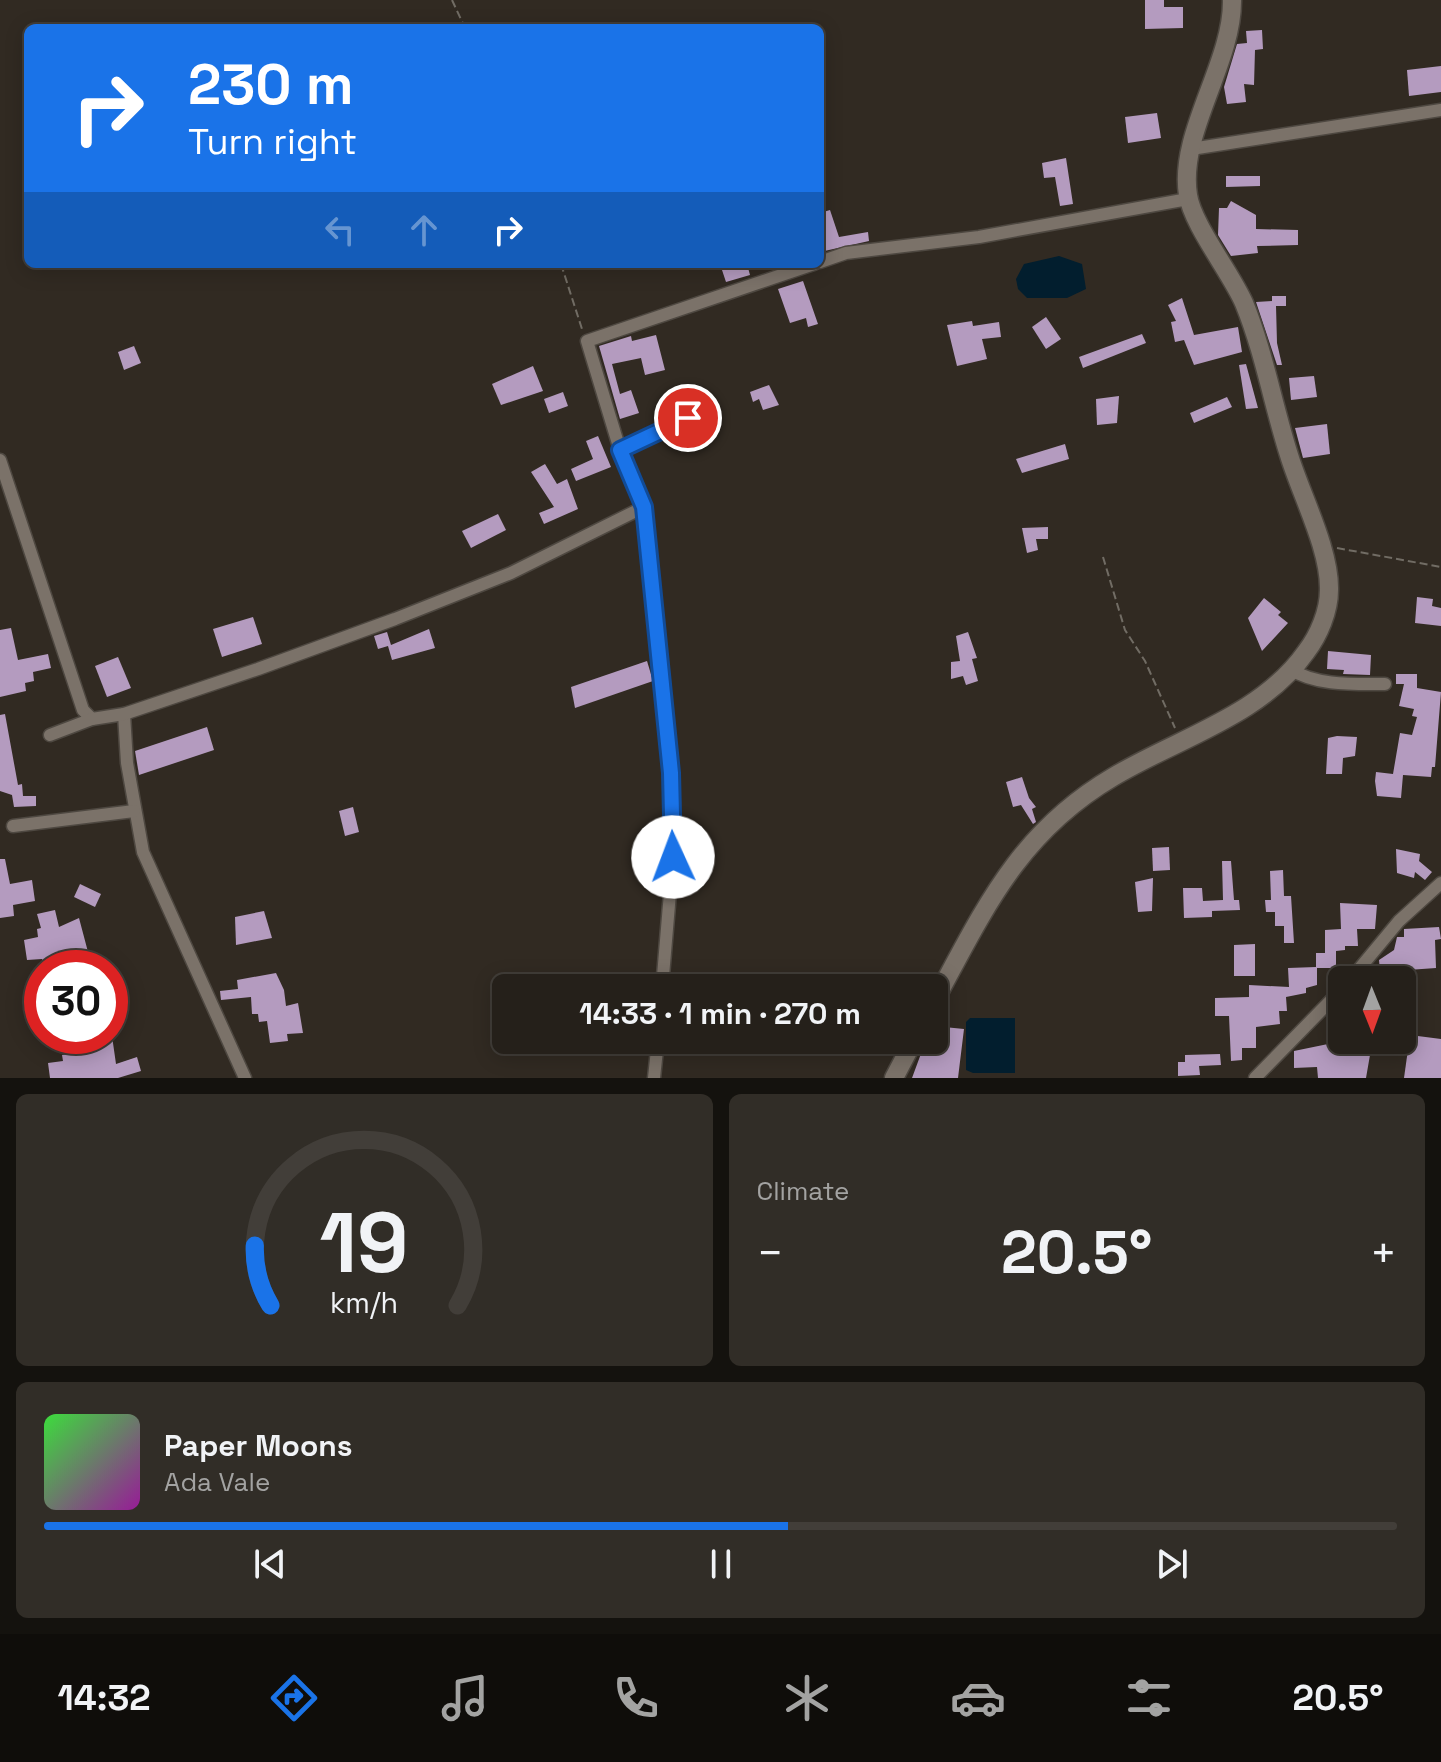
<!DOCTYPE html>
<meta charset="utf-8">
<style>
:root{--surface:#25201a;--page:#312d27;--text:#f1f3f6;--muted:#a3a3a2;--line:#423e39;--accent:#1a73e8}
body{margin:0;font-family:"Space Grotesk",sans-serif;background:var(--page);color:var(--text);height:100vh;display:flex;flex-direction:column;font-size:30px;white-space:nowrap}
*{box-sizing:border-box;margin:0}
p{font-size:26px;color:var(--muted)}
.icon{flex:none;width:44px;height:44px;fill:none;stroke:currentColor;stroke-width:2;stroke-linecap:round;stroke-linejoin:round}
.map{position:relative;height:1078px;overflow:hidden}
.panel{display:flex;flex-direction:column;gap:16px;padding:16px;background:#14120e;flex:1}
.panel>*{flex:none}
.hud{position:absolute;left:24px;top:24px;width:800px;height:244px;border-radius:12px;box-shadow:0 4px 20px #0003,0 0 0 2px var(--line);background:#1a73e8;color:#fff;overflow:hidden}
.needle{width:52px;rotate:179deg}
.fabs{position:absolute;left:1328px;top:966px;display:grid;gap:16px}
.fabs a{display:grid;place-items:center;width:88px;height:88px;border-radius:12px;background:var(--surface);box-shadow:0 4px 20px #0003,0 0 0 2px var(--line);font-size:40px}
.speed{position:absolute;left:24px;top:950px;display:flex;gap:16px;font-size:40px;font-weight:700;text-align:center}
.speed>*{display:grid;place-content:center;width:104px;height:104px;border-radius:50%;background:var(--surface);box-shadow:0 4px 20px #0003,0 0 0 2px var(--line);line-height:1}
.speed .limit{border:12px solid #d22;background:#fff;color:#111}
.pin{position:absolute;display:grid;place-items:center;width:68px;height:68px;color:#fff;margin:-34px;border:4px solid #fff;border-radius:50%;box-shadow:0 2px 8px #0007}
.me{position:absolute;width:88px;margin:-44px;rotate:358deg;stroke-linejoin:round;filter:drop-shadow(0 0 6px #0008)}
.turn{display:flex;align-items:center;gap:28px;height:168px;padding:0 32px;font-size:36px}
.turn .icon{width:104px;height:104px;stroke-width:2.5}
.turn b{display:block;font-size:56px;line-height:68px}
.lanes{display:flex;align-items:center;height:76px;padding:0 32px;background:#0003;justify-content:center;gap:40px;direction:ltr}
.lanes .off{opacity:.35}
.big{font-size:60px;font-weight:600;line-height:1.1}
.panel .card{flex:1;display:flex;flex-direction:column;justify-content:center;gap:12px;min-width:0;padding:0 28px;border-radius:12px;background:var(--page)}
.panel .dial{align-items:center;gap:0}
.dial svg{height:208px;overflow:visible;fill:none;stroke:var(--line);stroke-width:7;stroke-linecap:round;text-anchor:middle}
.dial text{fill:var(--text);stroke:none}
.song{display:flex;align-items:center;gap:24px}
.cover{width:96px;height:96px;border-radius:12px;background:linear-gradient(135deg,hsl(120 70% 55%),hsl(300 70% 35%))}
.played{height:8px;border-radius:4px;background:linear-gradient(90deg,var(--accent) 55%,var(--line) 55%)}
.keys{display:flex;justify-content:space-around;direction:ltr}
.heat{display:flex;justify-content:space-between;align-items:center;font-size:44px;direction:ltr}
.panel .tiles{flex:1;display:grid;gap:16px;grid-template-columns:1fr 1fr}
.card:last-child{grid-column:span 2}
.trip{position:absolute;left:492px;top:974px;width:456px;height:80px;border-radius:12px;background:var(--surface);box-shadow:0 4px 20px #0003,0 0 0 2px var(--line);font-weight:600;line-height:80px;text-align:center}
.dock{display:flex;height:128px;justify-content:space-around;align-items:center;background:#0f0d0a;color:var(--muted)}
.dock .icon{width:56px;height:56px}
.dock .on{color:var(--accent)}
.dock b{font-size:36px;color:var(--text)}
.map>svg:first-child{display:block}
.water{fill:#021e2e}
.building{fill:#b49bbf}
.lines{fill:none;stroke-linecap:round;stroke-linejoin:round}
.lane-casing{stroke:#4e4841;stroke-width:9}
.street-casing{stroke:#4e4841;stroke-width:15}
.secondary-casing{stroke:#4e4841;stroke-width:21}
.path{stroke:#716c64;stroke-width:2;stroke-dasharray:8 4;stroke-linecap:butt}
.lane{stroke:#7b7269;stroke-width:6}
.street{stroke:#7b7269;stroke-width:12}
.secondary{stroke:#7b7269;stroke-width:18}
.route-casing{stroke:#114b97;stroke-width:20}
.route{stroke:#1a73e8;stroke-width:14}
</style>
<div class="map">
<svg width="1441" height="1078" viewBox="0 0 1441 1078">
<rect width="100%" height="100%" fill="#312a22"/>
<!-- water -->
<g class="water">
<polygon points="1059,256 1082,264 1086,289 1067,298 1027,298 1018,289 1016,279 1024,264"/>
<polygon points="970,1018 1015,1018 1015,1073 973,1073 966,1070 966,1022"/>
</g>
<!-- building -->
<g class="building">
<polygon points="1145,0 1164,0 1164,7 1183,7 1183,28 1145,29"/>
<polygon points="1262,30 1263,49 1255,50 1254,85 1244,84 1246,102 1227,104 1224,87 1237,44 1247,43 1246,31"/>
<polygon points="1441,66 1441,92 1409,96 1407,70"/>
<polygon points="1157,113 1161,138 1128,143 1125,117"/>
<polygon points="1066,158 1073,204 1060,206 1055,177 1044,178 1042,163"/>
<polygon points="1226,176 1260,176 1260,186 1226,187"/>
<polygon points="1231,201 1256,215 1256,229 1298,230 1298,245 1257,246 1258,253 1231,256 1218,235 1219,208 1227,208"/>
<polygon points="830,210 839,237 868,232 869,241 820,252 820,213"/>
<polygon points="720,264 747,264 750,275 726,282"/>
<polygon points="803,281 818,324 808,327 806,318 790,323 778,289"/>
<polygon points="1272,296 1286,296 1286,306 1276,306 1277,343 1282,365 1277,365 1256,302 1272,301"/>
<polygon points="1182,298 1194,335 1238,327 1242,352 1194,365 1184,340 1175,342 1171,322 1176,321 1168,305"/>
<polygon points="1046,317 1061,339 1046,349 1032,327"/>
<polygon points="972,321 973,326 999,322 1001,337 982,339 987,359 957,366 947,325"/>
<polygon points="1142,334 1146,343 1083,368 1079,357"/>
<polygon points="656,335 665,370 645,375 641,358 612,364 620,394 631,390 639,413 620,419 599,346 631,336 632,341"/>
<polygon points="134,346 141,363 124,370 118,352"/>
<polygon points="1246,364 1258,408 1246,409 1239,365"/>
<polygon points="533,366 543,391 501,405 492,384"/>
<polygon points="1314,376 1317,397 1291,400 1289,378"/>
<polygon points="769,385 779,405 763,410 759,399 753,402 750,392"/>
<polygon points="563,392 568,406 549,413 544,399"/>
<polygon points="1119,396 1117,423 1097,425 1096,399"/>
<polygon points="1227,397 1232,407 1194,423 1190,413"/>
<polygon points="1327,424 1330,454 1303,458 1295,428"/>
<polygon points="598,436 611,467 576,481 571,469 593,459 586,441"/>
<polygon points="1065,444 1069,459 1022,473 1016,459"/>
<polygon points="545,464 557,484 567,479 578,509 544,524 539,513 554,507 531,472"/>
<polygon points="498,514 506,530 471,548 462,531"/>
<polygon points="1048,527 1048,539 1036,539 1038,550 1027,553 1022,528"/>
<polygon points="1417,597 1433,599 1432,606 1441,608 1441,626 1415,623"/>
<polygon points="1264,598 1281,612 1278,615 1288,623 1262,651 1248,618"/>
<polygon points="253,617 262,644 222,657 213,629"/>
<polygon points="11,628 18,660 48,654 51,668 33,672 34,681 25,683 26,691 0,697 0,630"/>
<polygon points="429,629 435,648 392,660 388,646 378,649 374,636 387,632 391,645"/>
<polygon points="968,632 977,658 972,659 978,681 966,685 963,676 951,679 951,662 960,661 956,636"/>
<polygon points="1328,651 1371,655 1370,675 1343,674 1344,670 1327,669"/>
<polygon points="118,657 131,688 107,697 95,666"/>
<polygon points="647,661 653,681 575,708 571,687"/>
<polygon points="1396,674 1417,674 1417,688 1441,692 1435,767 1432,767 1431,777 1403,775 1401,798 1377,796 1375,781 1376,772 1393,774 1400,733 1412,735 1417,717 1412,716 1414,709 1399,706 1404,684 1396,684"/>
<polygon points="5,714 18,785 22,784 23,796 36,796 36,806 14,807 12,795 0,791 0,715"/>
<polygon points="207,727 214,750 139,775 135,751"/>
<polygon points="1337,736 1357,737 1355,756 1343,758 1342,774 1326,774 1328,738"/>
<polygon points="1022,777 1029,798 1036,807 1032,809 1036,822 1033,824 1021,805 1013,807 1006,782"/>
<polygon points="353,807 359,832 345,836 339,811"/>
<polygon points="1169,847 1170,870 1153,871 1152,848"/>
<polygon points="1396,849 1420,854 1419,861 1432,872 1425,880 1415,872 1414,878 1397,873"/>
<polygon points="0,859 5,859 10,884 32,880 35,901 13,905 14,916 0,918"/>
<polygon points="1222,861 1231,861 1234,900 1239,900 1240,910 1212,911 1212,917 1184,918 1183,888 1202,888 1203,901 1223,900"/>
<polygon points="1283,870 1284,896 1291,896 1294,943 1284,943 1284,926 1275,926 1275,912 1266,912 1265,900 1271,900 1270,871"/>
<polygon points="1153,878 1152,911 1138,912 1135,882"/>
<polygon points="80,884 101,894 95,907 74,897"/>
<polygon points="1340,903 1377,905 1375,929 1357,929 1358,946 1345,946 1345,950 1336,951 1336,968 1317,968 1317,985 1306,988 1306,993 1286,997 1287,1011 1279,1011 1280,1024 1256,1027 1256,1048 1242,1048 1242,1060 1231,1061 1229,1016 1215,1016 1215,998 1249,997 1249,985 1289,987 1288,968 1316,967 1316,953 1325,953 1325,930 1341,929"/>
<polygon points="55,910 59,927 79,918 88,952 55,955 58,968 44,968 42,959 27,960 24,940 38,937 37,929 41,928 37,914"/>
<polygon points="264,911 272,938 236,945 235,917"/>
<polygon points="1439,927 1441,939 1435,940 1436,968 1380,972 1379,960 1394,950 1397,937 1404,937 1404,929"/>
<polygon points="1255,944 1255,976 1234,976 1234,945"/>
<polygon points="276,973 284,990 286,1006 298,1003 303,1033 287,1034 288,1041 270,1043 267,1021 259,1022 258,1014 252,1014 251,997 221,1000 220,991 238,989 237,980"/>
<polygon points="934,1026 964,1029 958,1078 912,1078 926,1040 934,1040"/>
<polygon points="1327,1030 1340,1030 1340,1040 1384,1040 1385,1054 1370,1055 1366,1078 1318,1078 1317,1067 1294,1068 1294,1051 1328,1044"/>
<polygon points="1410,1035 1441,1039 1441,1078 1404,1078"/>
<polygon points="76,1036 112,1036 116,1064 137,1057 141,1071 118,1078 50,1078 48,1063 63,1061 62,1055 70,1054 70,1040 77,1040"/>
<polygon points="1220,1054 1221,1065 1199,1066 1200,1075 1178,1076 1178,1062 1185,1062 1185,1055"/>
</g>
<g class="lines">
<!-- lane casing -->
<g class="lane-casing">
<polyline id="lane" points="620,450 688,418"/>
</g>
<!-- street casing -->
<g class="street-casing">
<g id="street">
<polyline points="1191,149 1441,110"/>
<polyline points="820,262 846,253 979,237 1188,199"/>
<polyline points="0,460 83,710 92,719"/>
<polyline points="644,507 620,450 587,341 814,264"/>
<path d="M1290 669C1316 686 1354 684 1385 684"/>
<polyline points="124,714 127,763 143,852 245,1078"/>
<polyline points="50,735 92,719 124,714 258,669 395,619 511,573 644,507 671,773 673,857 662,988"/>
<polyline points="13,826 134,811"/>
<polyline points="1350,980 1399,921 1441,883"/>
<polyline points="654,1078 658,1040"/>
<polyline points="1255,1078 1342,989"/>
</g>
</g>
<!-- secondary casing -->
<g class="secondary-casing">
<g id="secondary">
<path d="M934 1002C984 910 1018 833 1113 777 1178 738 1261 716 1306 652 1319 635 1329 611 1329 590 1330 549 1301 495 1289 455 1273 405 1264 352 1244 303 1231 273 1192 224 1188 195 1178 133 1233 63 1232 0"/>
<polyline points="894,1078 914,1040"/>
</g>
</g>
<!-- path -->
<g class="path">
<polyline points="452,0 465,28"/>
<polyline points="561,264 582,329"/>
<polyline points="1337,548 1441,567"/>
<polyline points="1103,557 1125,630 1145,661 1175,728"/>
</g>
<!-- lane -->
<use href="#lane" class="lane"/>
<!-- street -->
<use href="#street" class="street"/>
<!-- secondary -->
<use href="#secondary" class="secondary"/>
</g>
<g class="lines">
<!-- route casing -->
<g class="route-casing">
<polyline id="route" points="673,857 671,773 644,507 620,450 688,418"/>
</g>
<!-- route -->
<use href="#route" class="route"/>
</g>
</svg>
<div class="fabs">
<a><svg class="needle" viewBox="-14 -14 28 28"><path d="M0-13l5 13h-10z" fill="#e53935"/><path d="M0 13l5-13h-10z" fill="#a3a3a2"/></svg></a>
</div>
<div class="speed"><div class="limit">30</div></div>
<div class="pin" style="left:688px;top:418px;background:#d93025"><svg class="icon" aria-label="arrive" viewBox="0 0 24 24"><path d="M6 21V4h12l-3 4 3 4H6"/></svg></div>
<svg class="me" style="left:673px;top:857px" viewBox="-20 -20 40 40"><circle r="19" fill="#fff"/><path d="M0-13L10 11 0 6-10 11z" fill="#1a73e8"/></svg>
<div class="trip">14:33 · 1 min · 270 m</div>
<div class="hud">
<div class="turn"><svg class="icon" aria-label="right" viewBox="0 0 24 24"><path d="M7 20v-9h11M14 6l5 5-5 5"/></svg><div><b>230 m</b>Turn right</div></div>
<div class="lanes"><svg class="icon off" aria-label="left" viewBox="0 0 24 24"><path d="M17 20v-9H6M10 6l-5 5 5 5"/></svg><svg class="icon off" aria-label="ahead" viewBox="0 0 24 24"><path d="M12 20V5M6 11l6-6 6 6"/></svg><svg class="icon" aria-label="right" viewBox="0 0 24 24"><path d="M7 20v-9h11M14 6l5 5-5 5"/></svg></div>
</div>
</div>
<section class="panel">
<div class="tiles">
<div class="card dial"><svg viewBox="0 0 100 80">
<path d="M14 69A42 42 0 1 1 86 69"/>
<path d="M14 69A42 42 0 0 1 8 46" stroke="#1a73e8"/>
<text x="50" y="56" font-size="32" font-weight="700">19</text>
<text x="50" y="72" font-size="11">km/h</text>
</svg></div>
<div class="card"><p>Climate</p>
<div class="heat"><a>−</a><b class="big">20.5°</b><a>+</a></div>
</div>
<div class="card">
<div class="song"><i class="cover"></i><div><b>Paper Moons</b><p>Ada Vale</p></div></div>
<div class="played"></div>
<div class="keys"><svg class="icon" aria-label="previous" viewBox="0 0 24 24"><path d="M18 5L8 12l10 7zM5 5v14"/></svg><svg class="icon" aria-label="pause" viewBox="0 0 24 24"><path d="M8 5v14M16 5v14"/></svg><svg class="icon" aria-label="next" viewBox="0 0 24 24"><path d="M6 5l10 7-10 7zM19 5v14"/></svg></div>
</div>
</div>
</section>
<nav class="dock">
<b>14:32</b>
<svg class="icon on" aria-label="directions" viewBox="0 0 24 24"><path d="M12 3l9 9-9 9-9-9zM9 14v-3h6M13 9l2 2-2 2"/></svg>
<svg class="icon" aria-label="music" viewBox="0 0 24 24"><path d="M9 18V5l10-2v13"/><circle cx="6" cy="18" r="3"/><circle cx="16" cy="16" r="3"/></svg>
<svg class="icon" aria-label="phone" viewBox="0 0 24 24"><path d="M5 4h4l2 5-3 2q2 4 5 5l2-3 5 2v4C11 20 4 13 5 4z"/></svg>
<svg class="icon" aria-label="climate" viewBox="0 0 24 24"><path d="M12 3v18M4 7l16 10M4 17L20 7"/></svg>
<svg class="icon" aria-label="car" viewBox="0 0 24 24"><path d="M5 17H2v-5l4-1 3-4h7l3 4 3 1v5h-3M9 17h6M6 11h13"/><circle cx="7" cy="17" r="2"/><circle cx="17" cy="17" r="2"/></svg>
<svg class="icon" aria-label="filters" viewBox="0 0 24 24"><path d="M4 7h16M4 17h16"/><circle cx="9" cy="7" r="2"/><circle cx="15" cy="17" r="2"/></svg>
<b>20.5°</b>
</nav>
